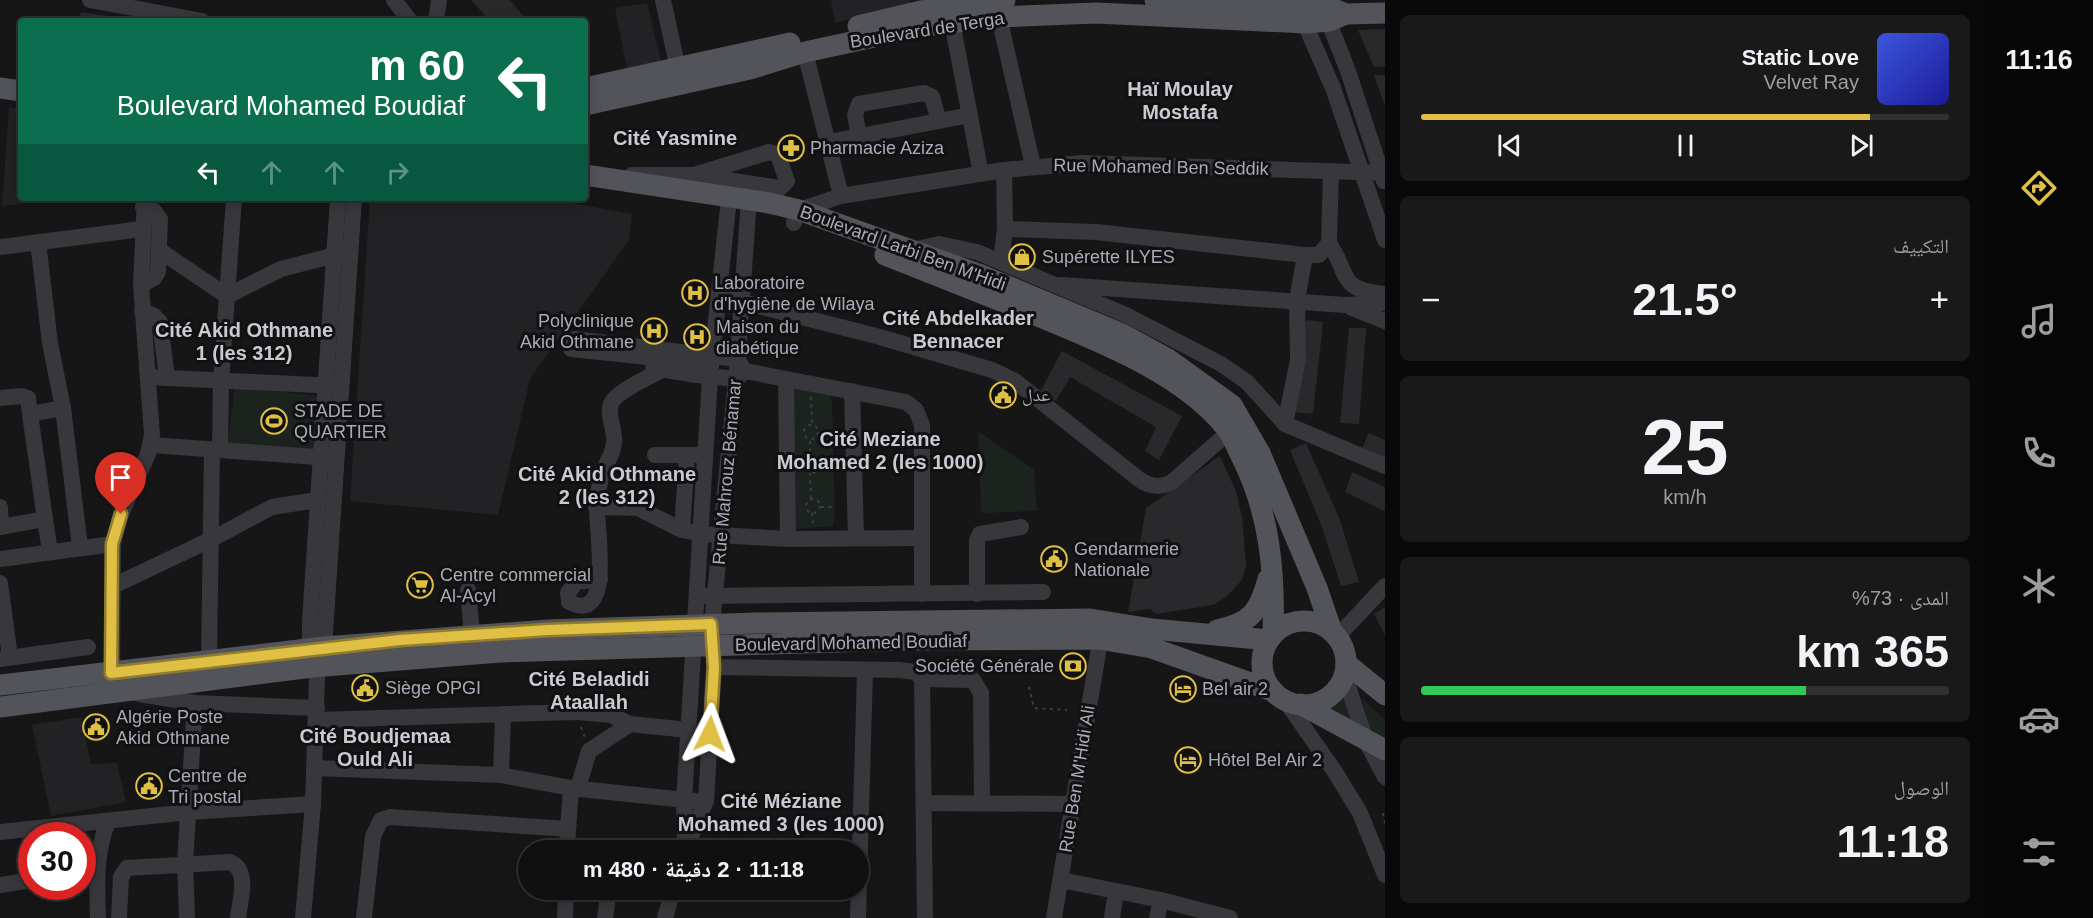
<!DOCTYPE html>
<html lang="ar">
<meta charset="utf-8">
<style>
:root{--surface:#101011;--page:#19191a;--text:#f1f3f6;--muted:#9c9d9f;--line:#303031;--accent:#e0bf45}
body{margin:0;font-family:Helvetica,"Noto Naskh Arabic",sans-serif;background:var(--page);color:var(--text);direction:rtl;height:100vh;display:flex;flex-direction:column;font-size:22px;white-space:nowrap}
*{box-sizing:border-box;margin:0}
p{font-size:20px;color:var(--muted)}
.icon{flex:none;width:33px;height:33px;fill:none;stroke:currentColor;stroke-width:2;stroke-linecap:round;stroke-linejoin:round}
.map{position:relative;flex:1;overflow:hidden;direction:ltr}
.panel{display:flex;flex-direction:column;gap:15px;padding:15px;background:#090909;width:600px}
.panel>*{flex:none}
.banner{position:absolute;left:18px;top:18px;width:570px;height:183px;border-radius:6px;box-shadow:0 3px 15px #0003,0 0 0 2px var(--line);direction:rtl;background:#0b6e4f;color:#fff;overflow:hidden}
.speed{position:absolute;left:18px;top:822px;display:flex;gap:12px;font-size:30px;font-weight:700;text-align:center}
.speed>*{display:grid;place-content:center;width:78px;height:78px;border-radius:50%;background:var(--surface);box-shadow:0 3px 15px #0003,0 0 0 2px var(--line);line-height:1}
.speed .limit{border:9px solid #d22;background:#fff;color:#111}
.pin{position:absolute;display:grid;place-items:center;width:51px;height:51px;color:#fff;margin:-62px -26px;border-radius:50% 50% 50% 0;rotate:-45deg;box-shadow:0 0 6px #0007}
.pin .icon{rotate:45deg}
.me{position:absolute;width:66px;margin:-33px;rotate:3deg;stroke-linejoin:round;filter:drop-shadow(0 0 4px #0008)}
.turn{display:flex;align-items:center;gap:21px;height:126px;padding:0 24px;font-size:27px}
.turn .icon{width:78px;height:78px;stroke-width:2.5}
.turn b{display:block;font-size:42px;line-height:51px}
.lanes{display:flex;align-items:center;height:57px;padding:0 24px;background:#0003;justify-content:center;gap:30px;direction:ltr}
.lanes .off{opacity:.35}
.big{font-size:45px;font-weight:800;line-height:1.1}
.panel .card{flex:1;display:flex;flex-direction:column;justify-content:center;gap:9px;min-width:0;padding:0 21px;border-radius:9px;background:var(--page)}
.panel .dial{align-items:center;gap:0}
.dial b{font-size:78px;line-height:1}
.song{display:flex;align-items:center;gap:18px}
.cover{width:72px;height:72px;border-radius:9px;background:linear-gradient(135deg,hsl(230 70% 55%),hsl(240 70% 35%))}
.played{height:6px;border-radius:3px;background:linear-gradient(90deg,var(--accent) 85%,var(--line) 85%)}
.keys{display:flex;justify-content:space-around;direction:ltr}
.heat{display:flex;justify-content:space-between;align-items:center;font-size:33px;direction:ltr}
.charge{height:9px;border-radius:4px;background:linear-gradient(90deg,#34c759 73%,var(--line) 0)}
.trip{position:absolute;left:518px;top:840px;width:351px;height:60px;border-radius:30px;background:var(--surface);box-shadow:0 3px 15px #0003,0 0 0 2px var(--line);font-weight:800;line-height:60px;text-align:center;direction:rtl}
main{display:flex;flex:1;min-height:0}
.tab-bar{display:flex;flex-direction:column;width:108px;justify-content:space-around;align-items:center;background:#060607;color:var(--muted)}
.tab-bar .icon{width:42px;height:42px}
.tab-bar .selected{color:var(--accent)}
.tab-bar b{font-size:27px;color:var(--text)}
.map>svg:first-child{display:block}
.built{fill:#222224}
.green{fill:#1c221e}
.building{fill:#29292b}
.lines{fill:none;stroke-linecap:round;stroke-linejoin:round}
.path{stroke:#3d3e43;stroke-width:2;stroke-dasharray:3 4.5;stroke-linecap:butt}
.minor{stroke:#37373c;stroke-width:16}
.major{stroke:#53545a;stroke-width:21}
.route-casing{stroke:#927c2d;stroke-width:15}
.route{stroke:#e0bf45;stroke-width:10}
.labels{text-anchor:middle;stroke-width:6;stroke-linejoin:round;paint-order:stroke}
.street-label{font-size:18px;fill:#a9abb6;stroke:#111112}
.poi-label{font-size:18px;fill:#a9abb6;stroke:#111112;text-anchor:start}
.neighbourhood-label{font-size:20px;font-weight:bold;fill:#c9cbd2;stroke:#111112}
</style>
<main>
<nav class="tab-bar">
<b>11:16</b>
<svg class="icon selected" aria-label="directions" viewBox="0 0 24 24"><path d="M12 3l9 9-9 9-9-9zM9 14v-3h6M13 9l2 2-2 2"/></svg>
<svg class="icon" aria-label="music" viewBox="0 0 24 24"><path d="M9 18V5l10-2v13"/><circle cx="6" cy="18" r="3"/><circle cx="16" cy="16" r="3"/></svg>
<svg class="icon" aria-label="phone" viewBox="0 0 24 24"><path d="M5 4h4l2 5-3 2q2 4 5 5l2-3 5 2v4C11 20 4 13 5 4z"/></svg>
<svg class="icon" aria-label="climate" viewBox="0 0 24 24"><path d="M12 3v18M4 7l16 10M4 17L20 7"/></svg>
<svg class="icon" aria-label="car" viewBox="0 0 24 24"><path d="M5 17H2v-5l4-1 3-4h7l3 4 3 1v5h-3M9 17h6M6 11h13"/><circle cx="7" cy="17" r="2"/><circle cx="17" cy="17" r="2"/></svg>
<svg class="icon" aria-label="filters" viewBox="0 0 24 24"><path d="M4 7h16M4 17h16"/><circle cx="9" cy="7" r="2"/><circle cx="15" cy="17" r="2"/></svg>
</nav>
<section class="panel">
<div class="card">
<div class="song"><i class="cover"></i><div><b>Static Love</b><p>Velvet Ray</p></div></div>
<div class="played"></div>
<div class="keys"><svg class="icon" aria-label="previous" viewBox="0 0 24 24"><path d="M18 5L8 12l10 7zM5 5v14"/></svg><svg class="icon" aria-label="pause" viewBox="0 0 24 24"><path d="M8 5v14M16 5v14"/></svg><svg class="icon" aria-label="next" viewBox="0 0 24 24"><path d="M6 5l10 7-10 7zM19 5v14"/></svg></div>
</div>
<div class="card"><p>التكييف</p>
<div class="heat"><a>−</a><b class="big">21.5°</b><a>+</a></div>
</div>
<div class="card dial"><b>25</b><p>km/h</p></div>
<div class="card"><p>المدى · 73%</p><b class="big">365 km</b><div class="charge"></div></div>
<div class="card"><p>الوصول</p><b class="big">11:18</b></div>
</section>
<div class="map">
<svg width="1385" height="918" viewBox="0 0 1385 918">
<rect width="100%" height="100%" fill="#161617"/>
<!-- built -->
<g class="built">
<polygon points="831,0 910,0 911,5 835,23"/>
<polygon points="647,3 661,61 627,69 615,8"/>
<polygon points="9,107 21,109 21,198 76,198 2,206"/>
<polygon points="370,198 545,198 632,214 629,240 530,379 498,515 350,501"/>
<polygon points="81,717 91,764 117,763 126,802 51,816 32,725"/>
</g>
<!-- green -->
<g class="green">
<polygon points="235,387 319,396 316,453 227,446"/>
<polygon points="793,387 829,393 832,400 835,516 833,526 796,529 790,523"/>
<polygon points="978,431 1034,470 1037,511 981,513"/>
<polygon points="1341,681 1352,725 1319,704 1335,691"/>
<polygon points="1362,698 1385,720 1385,743 1370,733"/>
</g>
<!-- building -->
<g class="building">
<polygon points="471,0 510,0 527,21 490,21"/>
<polygon points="81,12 134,20 134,21 79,21"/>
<polygon points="1385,29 1385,66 1374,67 1358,30"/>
<polygon points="1374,75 1385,75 1385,106"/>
<polygon points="1306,320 1323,322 1313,414 1293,412"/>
<polygon points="1349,328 1366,328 1359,424 1340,423"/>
<polygon points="1062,351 1182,416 1159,460 1145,451 1156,427 1070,377 1056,401 1040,392"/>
<polygon points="1369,433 1385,440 1385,461 1361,450"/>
<polygon points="1306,443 1340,520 1359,582 1341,586 1322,527 1290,450"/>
<polygon points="1220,456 1236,491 1242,517 1246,566 1242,580 1226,597 1213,605 1156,614 1150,609 1128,612 1146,508"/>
<polygon points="1352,472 1385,487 1385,511 1345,492"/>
<polygon points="1385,607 1385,635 1374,614"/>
</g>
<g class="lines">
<!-- path -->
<g class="path">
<polyline points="811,397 812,424"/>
<circle cx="811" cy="432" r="7"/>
<polyline points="818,435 833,434"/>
<circle cx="812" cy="466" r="7"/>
<polyline points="810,459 810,439"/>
<polyline points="810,473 811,498"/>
<circle cx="813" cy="506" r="7"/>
<polyline points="821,507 835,507"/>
<polyline points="812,513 813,525"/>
<polyline points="1029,687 1034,708 1067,710"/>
<polyline points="581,727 585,738"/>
<polyline points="1383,813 1385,824"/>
</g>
<!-- minor -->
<g class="minor">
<polyline points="90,0 202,21"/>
<polyline points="394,0 410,21"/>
<polyline points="663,0 680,78"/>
<polyline points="1324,10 1348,71 1384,181"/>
<polyline points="1300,13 1333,88 1385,240"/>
<polyline points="999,17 1033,166"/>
<polyline points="436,21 439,0"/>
<polyline points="952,22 981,174"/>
<polyline points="805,52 841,196"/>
<polyline points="859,136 855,115 859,104 924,93 932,97 939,121"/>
<polyline points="829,142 970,115"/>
<polygon points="769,152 778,155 787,181 780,188 694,175"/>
<polyline points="632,175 694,175"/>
<polygon points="740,190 748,200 748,213 737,369 712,624 714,667 706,801 685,850 684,801 710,377 729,198"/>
<polyline points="794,223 799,210 841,196 1004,170 1082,163 1385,173"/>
<polyline points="1005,229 1096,232 1305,255"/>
<polyline points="38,242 50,343 63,408"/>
<path d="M1329 243C1350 274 1337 290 1385 294"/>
<polyline points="0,247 142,229"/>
<polyline points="159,250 227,296 281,269 343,253"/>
<polyline points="913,250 939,244 977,252 1126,315 1221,364 1247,382 1285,424 1385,466"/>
<polyline points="1001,261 1005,229 1004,170"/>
<polyline points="141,285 154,278 158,272 160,219 154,211 143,207"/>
<polyline points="1061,285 1345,305 1385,303"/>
<path d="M731 299 880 337 992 370 1015 381 1140 480C1152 487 1159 488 1172 482L1238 424"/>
<polyline points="1352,308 1385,321"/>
<polyline points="142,311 153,315 160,322 167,378"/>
<polyline points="697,356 696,362 571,349 575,339 737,359 745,371 736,379 697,375"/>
<polyline points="653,368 697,375 696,364"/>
<polyline points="745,371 906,402 916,410 922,425 922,594"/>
<polyline points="148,377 336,386"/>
<polyline points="786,380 788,539"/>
<polyline points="852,391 856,537"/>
<polyline points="0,398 22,396 28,398 30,414 63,408 80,547"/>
<polyline points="1285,424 1298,360 1297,300 1305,255 1319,255 1329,243 1331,171"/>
<polyline points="151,445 330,458"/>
<polyline points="220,450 221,381 234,198"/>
<polyline points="655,455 698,455"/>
<polyline points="0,507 1,527 45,519 30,414"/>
<polyline points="596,507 638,508 682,530 701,534 788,539 921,538"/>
<polyline points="45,519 50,552"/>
<polyline points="682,530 687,455"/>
<polyline points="0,559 113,544"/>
<path d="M600 579 576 582 568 593 569 602C616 626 595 525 597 504 598 494 599 482 603 472 607 460 615 452 614 438 614 428 606 411 612 402 618 391 651 376 662 370"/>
<polyline points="0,583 10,657"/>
<polyline points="113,586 212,539 272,507 317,500"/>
<polyline points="468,590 472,635"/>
<polyline points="977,594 977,540 980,534 1021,527"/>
<polyline points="705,596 1043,592"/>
<polyline points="1337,637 1385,586"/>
<polyline points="0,659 88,647"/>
<polyline points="310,659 310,621 338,198"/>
<polyline points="209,661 212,450"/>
<polyline points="714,667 899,670 916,672 922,679 925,918"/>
<polyline points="1344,674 1366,741 1385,777"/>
<polyline points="922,679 973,680 981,693 982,803"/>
<polyline points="112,684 113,544 121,514 148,454 152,435 141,285 145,198"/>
<polyline points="139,694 195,703 317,708"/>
<polyline points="1285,700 1335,772 1360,813 1385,875"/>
<polyline points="316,720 576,712 611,715 630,724 688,730"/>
<polyline points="314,768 501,775 571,788"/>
<polyline points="501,775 503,714"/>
<polyline points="578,788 589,751 630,724"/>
<polyline points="925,803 1073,804"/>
<polyline points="0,832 189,812 313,804"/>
<polyline points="567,845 571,788 695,801"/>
<polyline points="567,850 567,845 630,850"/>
<polyline points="1061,880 1161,900 1230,918"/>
<polyline points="0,885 32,880"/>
<path d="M98 918C97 884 95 854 108 821"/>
<path d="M119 918 121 877 127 868 230 862C250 870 240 900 238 918"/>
<polyline points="187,918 185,863 195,703"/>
<polyline points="303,918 313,804 317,677 324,647 354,198"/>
<polyline points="364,918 373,836 381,820 390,817 568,829"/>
<polyline points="565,918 566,890"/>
<polyline points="605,918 609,890"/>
<polyline points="665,918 673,890"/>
<polyline points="858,918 865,671"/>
<polyline points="1054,918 1102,629"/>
<polyline points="1112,918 1116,891"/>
<polyline points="1157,918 1161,900"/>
</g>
<!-- major -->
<g class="major">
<polyline points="1155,0 1321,4 1346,14 1385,13"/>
<polyline points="858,26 921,11 1005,0"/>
<polyline points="0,88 21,91"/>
<polyline points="585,88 790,43"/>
<polyline points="585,105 750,69 805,52 925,26 999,17 1096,13 1306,23 1329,21 1346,14"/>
<polyline points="585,175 769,203 799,210 981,275 1122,334 1168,359 1232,405 1260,453 1317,588 1332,632"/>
<path d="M885 255C935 275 984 294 1033 314 1098 341 1183 373 1227 429 1233 437 1237 448 1242 458 1270 514 1275 572 1273 634"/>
<circle cx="1304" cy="663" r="42"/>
<path d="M1217 630C1251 623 1259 612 1268 579"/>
<polyline points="1346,663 1385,695"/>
<polyline points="0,685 324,647 548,630 757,623 1090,619 1152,629 1269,640"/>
<polyline points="1300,704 1385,750"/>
<polyline points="0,707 312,667 500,652 907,640 1099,639 1152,648 1273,691"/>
</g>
</g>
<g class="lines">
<!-- route casing -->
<g class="route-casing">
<polyline id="route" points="121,514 112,544 111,673 400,640 548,630 711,624 714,667 710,734"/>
</g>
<!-- route -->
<use href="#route" class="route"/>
</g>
<!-- icons -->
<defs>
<g id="pharmacy-ring" transform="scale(1.35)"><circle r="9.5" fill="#111112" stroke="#e0bf45" stroke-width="1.5"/><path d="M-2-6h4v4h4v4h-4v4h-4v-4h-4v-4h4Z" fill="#e0bf45"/></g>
<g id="shop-ring" transform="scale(1.35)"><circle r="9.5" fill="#111112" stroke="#e0bf45" stroke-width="1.5"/><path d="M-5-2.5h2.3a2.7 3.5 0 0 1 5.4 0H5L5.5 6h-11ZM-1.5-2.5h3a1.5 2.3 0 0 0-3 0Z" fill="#e0bf45"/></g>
<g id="hospital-ring" transform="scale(1.35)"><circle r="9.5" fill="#111112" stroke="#e0bf45" stroke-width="1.5"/><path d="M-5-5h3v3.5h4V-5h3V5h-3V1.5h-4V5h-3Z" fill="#e0bf45"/></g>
<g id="civic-ring" transform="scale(1.35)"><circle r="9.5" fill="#111112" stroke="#e0bf45" stroke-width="1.5"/><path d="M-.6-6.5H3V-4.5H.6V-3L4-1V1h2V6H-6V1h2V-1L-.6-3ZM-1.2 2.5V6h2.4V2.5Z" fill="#e0bf45"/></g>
<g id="stadium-ring" transform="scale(1.35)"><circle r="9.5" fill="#111112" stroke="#e0bf45" stroke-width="1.5"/><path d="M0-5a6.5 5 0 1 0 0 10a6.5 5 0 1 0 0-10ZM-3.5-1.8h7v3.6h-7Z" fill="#e0bf45"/></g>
<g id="supermarket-ring" transform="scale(1.35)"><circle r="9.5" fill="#111112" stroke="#e0bf45" stroke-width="1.5"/><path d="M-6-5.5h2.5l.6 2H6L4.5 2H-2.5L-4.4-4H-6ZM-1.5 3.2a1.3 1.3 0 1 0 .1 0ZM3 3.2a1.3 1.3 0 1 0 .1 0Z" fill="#e0bf45"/></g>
<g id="bank-ring" transform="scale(1.35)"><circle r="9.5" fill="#111112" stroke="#e0bf45" stroke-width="1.5"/><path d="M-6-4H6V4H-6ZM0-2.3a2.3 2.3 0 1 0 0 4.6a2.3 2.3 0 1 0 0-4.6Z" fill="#e0bf45"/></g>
<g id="hotel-ring" transform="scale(1.35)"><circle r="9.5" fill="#111112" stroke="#e0bf45" stroke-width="1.5"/><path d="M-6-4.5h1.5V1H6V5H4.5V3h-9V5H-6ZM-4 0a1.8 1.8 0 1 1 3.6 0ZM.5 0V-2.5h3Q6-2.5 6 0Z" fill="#e0bf45"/></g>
</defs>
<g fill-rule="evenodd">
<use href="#pharmacy-ring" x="791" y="148"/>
<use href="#shop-ring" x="1022" y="257"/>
<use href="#hospital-ring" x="695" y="293"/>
<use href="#hospital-ring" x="654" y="331"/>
<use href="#hospital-ring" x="697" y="337"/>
<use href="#civic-ring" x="1003" y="395"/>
<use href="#stadium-ring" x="274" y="421"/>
<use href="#civic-ring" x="1054" y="559"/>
<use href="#supermarket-ring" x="420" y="585"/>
<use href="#bank-ring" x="1073" y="666"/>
<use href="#civic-ring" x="365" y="688"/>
<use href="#hotel-ring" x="1183" y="689"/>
<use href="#civic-ring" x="96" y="727"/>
<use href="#hotel-ring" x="1188" y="760"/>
<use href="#civic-ring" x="149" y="786"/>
</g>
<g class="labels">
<!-- street labels -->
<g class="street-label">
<text transform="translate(927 30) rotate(-9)" y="6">Boulevard de Terga</text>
<text transform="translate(1161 167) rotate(1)" y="6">Rue Mohamed Ben Seddik</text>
<text transform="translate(903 248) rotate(20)" y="6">Boulevard Larbi Ben M'Hidi</text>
<text transform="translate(727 472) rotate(-85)" y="6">Rue Mahrouz Bénamar</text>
<text transform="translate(851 643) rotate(-1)" y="6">Boulevard Mohamed Boudiaf</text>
<text transform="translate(1077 779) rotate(-81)" y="6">Rue Ben M'Hidi Ali</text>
</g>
<!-- poi labels -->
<g class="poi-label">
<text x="810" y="154">Pharmacie Aziza</text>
<text x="1042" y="263">Supérette ILYES</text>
<text x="714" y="289">Laboratoire<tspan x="714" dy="21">d'hygiène de Wilaya</tspan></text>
<text x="634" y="327" text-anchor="end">Polyclinique<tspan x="634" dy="21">Akid Othmane</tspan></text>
<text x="716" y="333">Maison du<tspan x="716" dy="21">diabétique</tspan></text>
<text x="1022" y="401">عدل</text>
<text x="294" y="417">STADE DE<tspan x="294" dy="21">QUARTIER</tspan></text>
<text x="1074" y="555">Gendarmerie<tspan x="1074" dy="21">Nationale</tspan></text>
<text x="440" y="581">Centre commercial<tspan x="440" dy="21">Al-Acyl</tspan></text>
<text x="1054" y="672" text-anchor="end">Société Générale</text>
<text x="385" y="694">Siège OPGI</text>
<text x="1202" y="695">Bel air 2</text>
<text x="116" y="723">Algérie Poste<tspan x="116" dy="21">Akid Othmane</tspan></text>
<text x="1208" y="766">Hôtel Bel Air 2</text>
<text x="168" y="782">Centre de<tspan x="168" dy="21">Tri postal</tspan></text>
</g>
<!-- neighbourhood labels -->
<g class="neighbourhood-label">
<text x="1180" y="96">Haï Moulay<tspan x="1180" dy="23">Mostafa</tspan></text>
<text x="675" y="145">Cité Yasmine</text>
<text x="958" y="325">Cité Abdelkader<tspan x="958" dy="23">Bennacer</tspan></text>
<text x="244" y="337">Cité Akid Othmane<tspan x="244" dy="23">1 (les 312)</tspan></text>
<text x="880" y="446">Cité Meziane<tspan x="880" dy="23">Mohamed 2 (les 1000)</tspan></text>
<text x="607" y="481">Cité Akid Othmane<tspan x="607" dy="23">2 (les 312)</tspan></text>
<text x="589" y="686">Cité Beladidi<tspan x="589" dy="23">Ataallah</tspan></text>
<text x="375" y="743">Cité Boudjemaa<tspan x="375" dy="23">Ould Ali</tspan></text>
<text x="781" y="808">Cité Méziane<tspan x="781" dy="23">Mohamed 3 (les 1000)</tspan></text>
</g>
</g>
</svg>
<div class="speed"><div class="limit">30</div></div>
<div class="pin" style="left:121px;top:514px;background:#d93025"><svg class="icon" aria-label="arrive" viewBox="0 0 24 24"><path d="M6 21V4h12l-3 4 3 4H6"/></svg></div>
<svg class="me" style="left:710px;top:734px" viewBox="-20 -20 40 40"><path d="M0-17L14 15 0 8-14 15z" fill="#e0bf45" stroke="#fff" stroke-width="4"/></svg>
<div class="trip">11:18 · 2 دقيقة · 480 m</div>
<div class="banner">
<div class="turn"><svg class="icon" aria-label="left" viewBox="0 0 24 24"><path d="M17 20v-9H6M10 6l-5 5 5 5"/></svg><div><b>60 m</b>Boulevard Mohamed Boudiaf</div></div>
<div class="lanes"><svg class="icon" aria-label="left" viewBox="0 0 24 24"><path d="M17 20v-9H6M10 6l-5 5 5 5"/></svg><svg class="icon off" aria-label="ahead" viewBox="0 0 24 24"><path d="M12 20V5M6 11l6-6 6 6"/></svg><svg class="icon off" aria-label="ahead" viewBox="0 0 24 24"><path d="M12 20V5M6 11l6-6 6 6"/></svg><svg class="icon off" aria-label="right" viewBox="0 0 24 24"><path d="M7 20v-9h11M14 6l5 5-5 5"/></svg></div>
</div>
</div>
</main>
